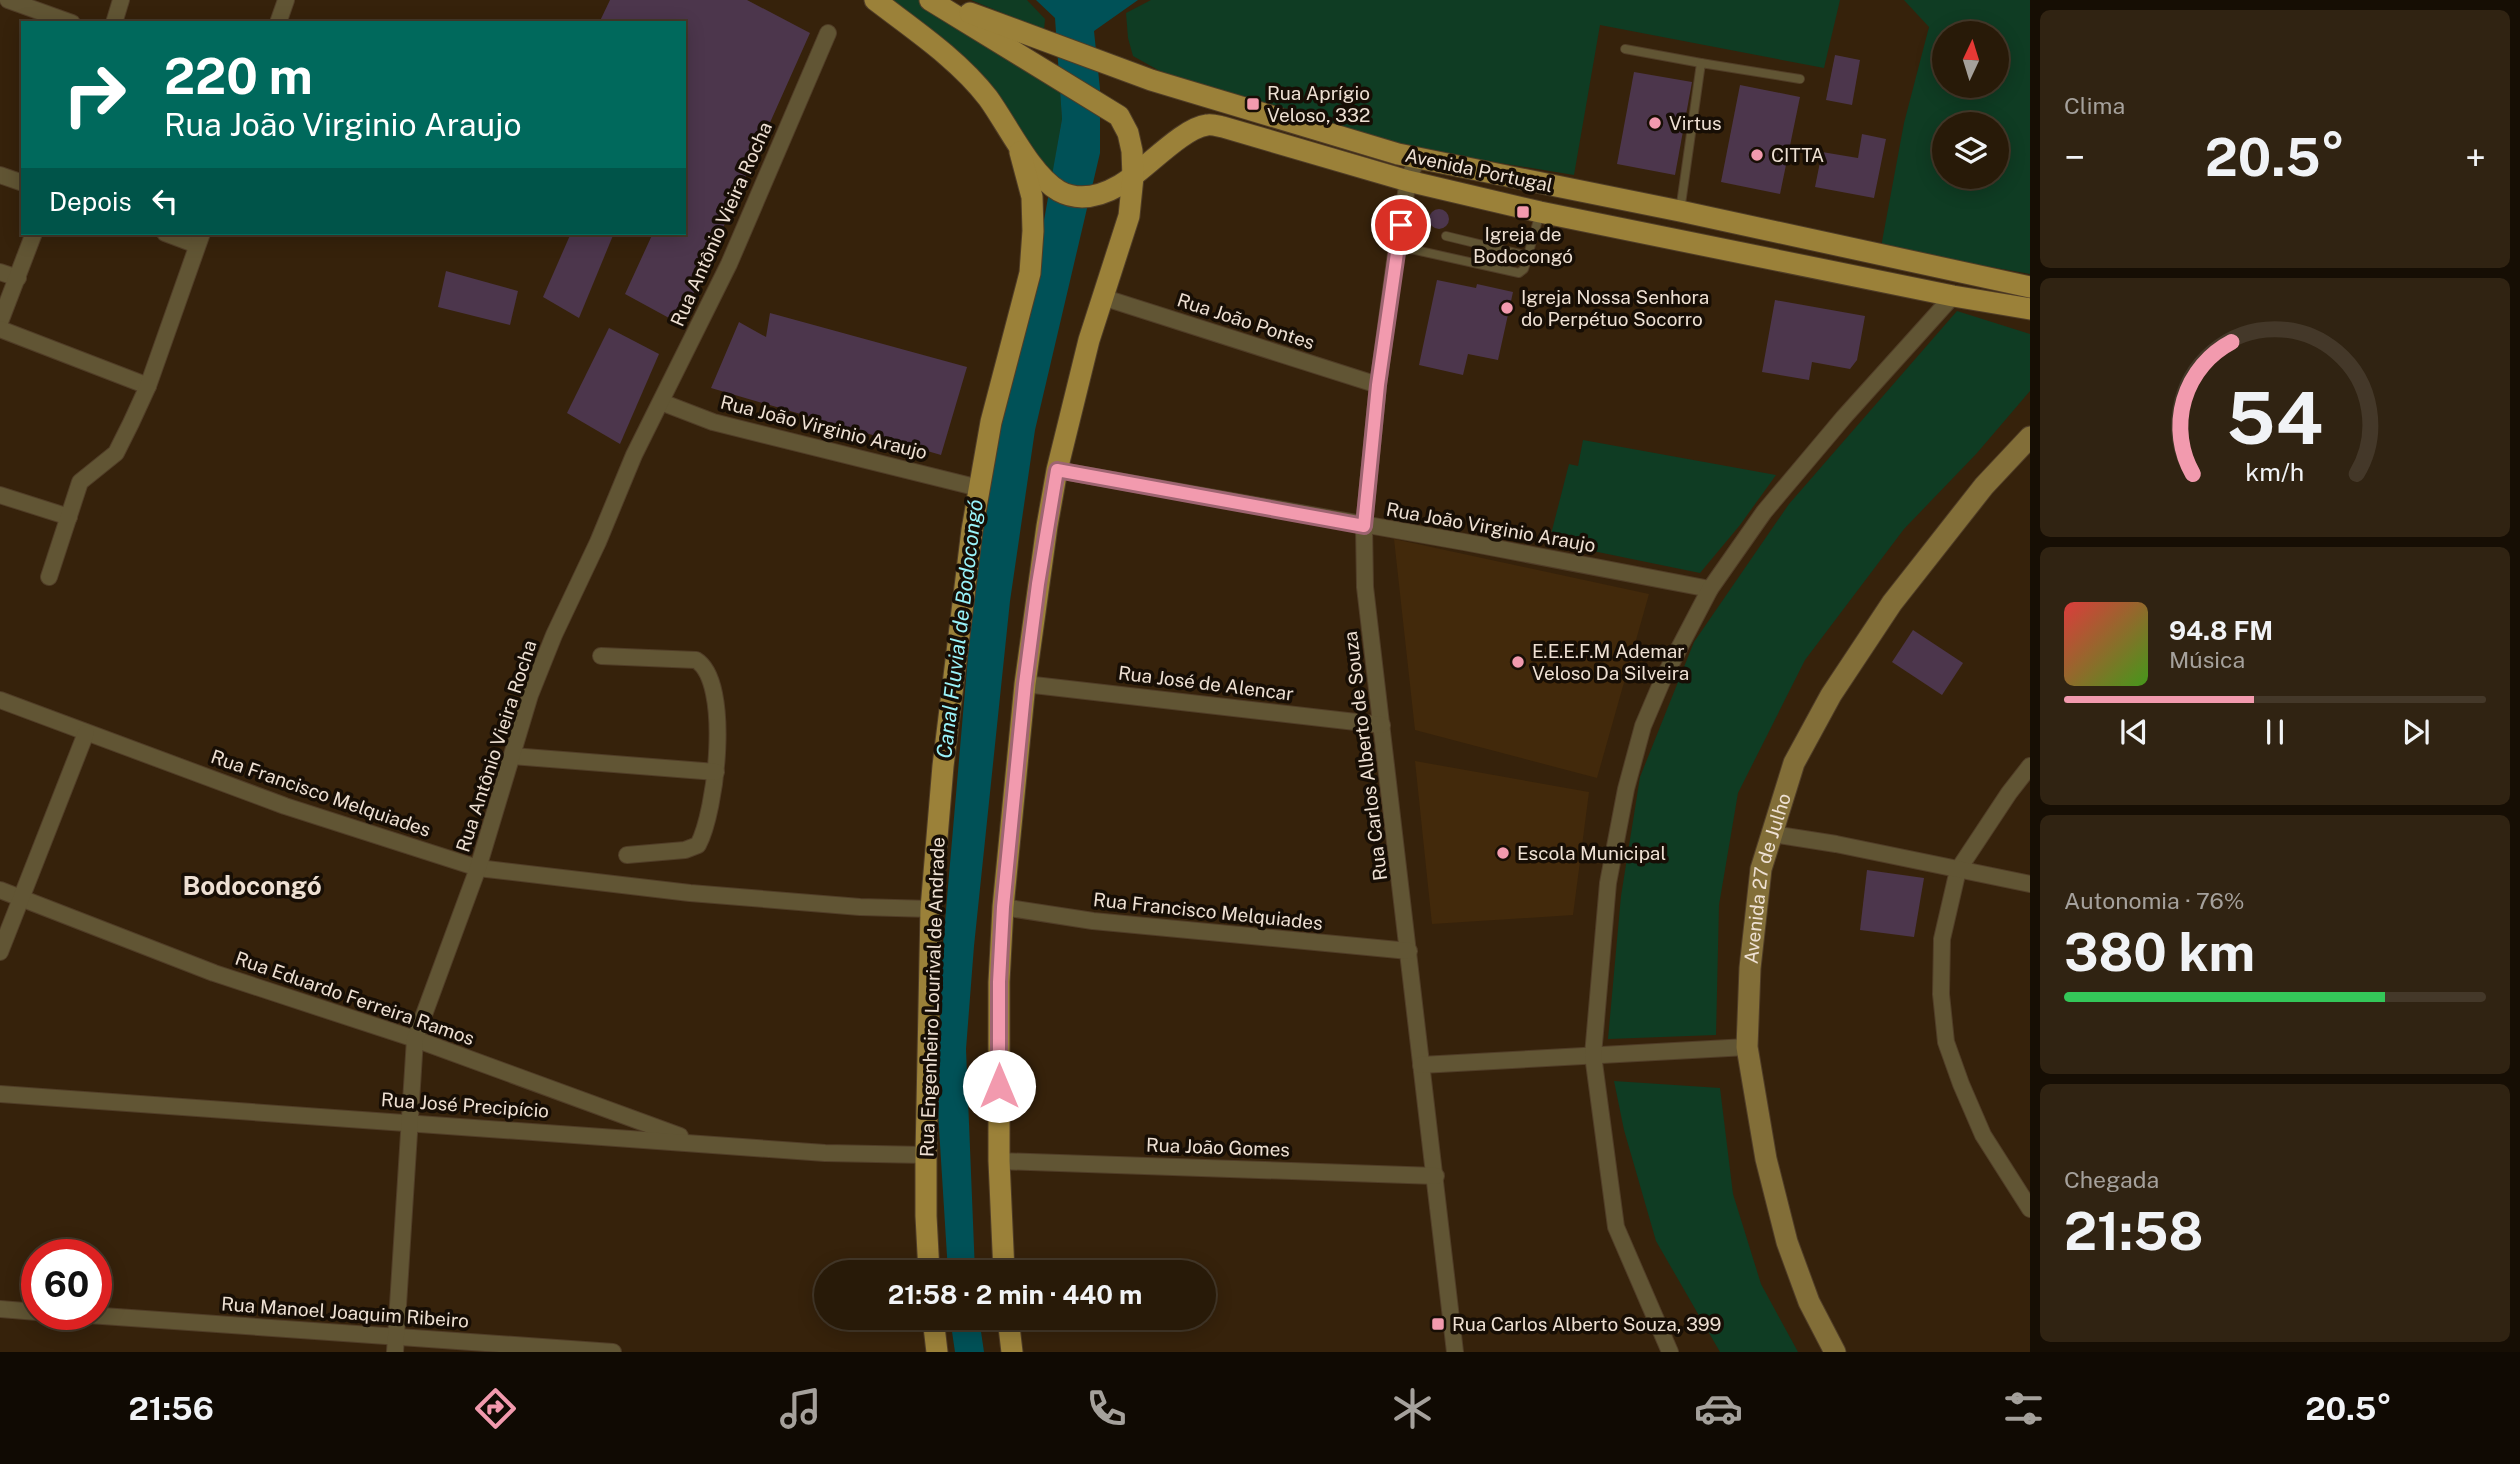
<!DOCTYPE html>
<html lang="pt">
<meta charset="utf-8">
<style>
:root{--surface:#281a08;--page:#302312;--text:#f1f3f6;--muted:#a5a19c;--line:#443829;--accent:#f29aae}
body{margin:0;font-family:"Public Sans",sans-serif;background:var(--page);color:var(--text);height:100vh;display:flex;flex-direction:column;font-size:26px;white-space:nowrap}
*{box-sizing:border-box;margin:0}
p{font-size:23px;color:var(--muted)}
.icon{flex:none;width:38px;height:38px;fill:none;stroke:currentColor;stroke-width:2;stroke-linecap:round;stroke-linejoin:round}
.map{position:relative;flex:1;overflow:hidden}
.details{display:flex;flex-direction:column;gap:10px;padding:10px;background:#160e04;width:490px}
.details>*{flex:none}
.banner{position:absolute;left:21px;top:21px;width:665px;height:214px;border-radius:0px;box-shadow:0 4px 18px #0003,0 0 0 2px var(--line);background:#00695c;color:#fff;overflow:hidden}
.needle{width:46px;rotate:4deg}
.tools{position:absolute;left:1932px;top:21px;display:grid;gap:14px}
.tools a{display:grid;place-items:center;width:77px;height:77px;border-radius:50%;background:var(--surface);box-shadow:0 4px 18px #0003,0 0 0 2px var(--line);font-size:35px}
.speed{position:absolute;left:21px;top:1239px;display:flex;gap:14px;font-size:35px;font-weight:700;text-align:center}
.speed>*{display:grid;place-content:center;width:91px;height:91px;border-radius:50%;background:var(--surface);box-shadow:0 4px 18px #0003,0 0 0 2px var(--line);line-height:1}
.speed .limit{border:10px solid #d22;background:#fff;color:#111}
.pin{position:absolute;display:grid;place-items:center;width:60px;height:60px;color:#fff;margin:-30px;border:4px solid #fff;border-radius:50%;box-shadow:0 2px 7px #0007}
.me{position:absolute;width:77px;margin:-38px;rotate:0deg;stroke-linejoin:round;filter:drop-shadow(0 0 5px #0008)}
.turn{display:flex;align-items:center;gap:24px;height:147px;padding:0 28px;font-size:32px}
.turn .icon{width:91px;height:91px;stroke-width:2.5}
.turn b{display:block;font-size:49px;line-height:60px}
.then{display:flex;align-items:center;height:66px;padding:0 28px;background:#0003;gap:14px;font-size:26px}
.big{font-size:52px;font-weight:700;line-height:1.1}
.details .card{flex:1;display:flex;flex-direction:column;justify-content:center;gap:10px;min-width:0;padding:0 24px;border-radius:10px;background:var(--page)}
.details .dial{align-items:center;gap:0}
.dial svg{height:182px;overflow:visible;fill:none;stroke:var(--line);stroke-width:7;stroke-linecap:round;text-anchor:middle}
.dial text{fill:var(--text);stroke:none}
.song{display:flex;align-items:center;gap:21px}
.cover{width:84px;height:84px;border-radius:10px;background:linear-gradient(135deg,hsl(0 70% 55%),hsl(100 70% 35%))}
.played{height:7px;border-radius:4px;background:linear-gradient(90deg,var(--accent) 45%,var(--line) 45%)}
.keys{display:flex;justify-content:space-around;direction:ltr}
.heat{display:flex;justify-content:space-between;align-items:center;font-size:38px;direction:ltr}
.charge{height:10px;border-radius:5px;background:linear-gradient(90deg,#34c759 76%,var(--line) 0)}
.trip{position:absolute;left:814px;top:1260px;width:402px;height:70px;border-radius:35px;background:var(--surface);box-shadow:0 4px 18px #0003,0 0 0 2px var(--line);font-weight:700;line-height:70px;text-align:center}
.tabs{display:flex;height:112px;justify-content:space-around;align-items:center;background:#100a03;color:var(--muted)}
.tabs .icon{width:49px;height:49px}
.tabs .current{color:var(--accent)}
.tabs b{font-size:32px;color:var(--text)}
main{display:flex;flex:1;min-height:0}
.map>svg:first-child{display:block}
.built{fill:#42290b}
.green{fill:#0f3c23;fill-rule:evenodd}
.water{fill:#005157}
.building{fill:#4c364c}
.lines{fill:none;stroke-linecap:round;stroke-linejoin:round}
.service-casing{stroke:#503d27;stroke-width:10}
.minor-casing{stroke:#503d27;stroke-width:18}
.secondary-casing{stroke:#503d27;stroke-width:23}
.primary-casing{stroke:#503d27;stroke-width:23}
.service{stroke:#615534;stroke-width:8}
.minor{stroke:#615534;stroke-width:16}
.secondary{stroke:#826e38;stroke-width:21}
.primary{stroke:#9b8139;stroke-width:21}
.route-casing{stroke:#9d6471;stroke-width:18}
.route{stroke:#f29aae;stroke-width:12}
.poi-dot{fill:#f29aae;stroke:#170e05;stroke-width:2.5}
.labels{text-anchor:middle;stroke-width:7;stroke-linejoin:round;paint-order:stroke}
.poi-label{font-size:19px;fill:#eee0d3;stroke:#170e05;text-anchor:start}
.street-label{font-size:19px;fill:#eee0d3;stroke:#170e05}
.water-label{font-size:21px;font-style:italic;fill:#99f3fa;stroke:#170e05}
.district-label{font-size:26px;font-weight:bold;fill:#eee0d3;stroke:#170e05}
</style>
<main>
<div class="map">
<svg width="2030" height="1352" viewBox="0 0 2030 1352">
<rect width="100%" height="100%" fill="#36220b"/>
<!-- built -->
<g class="built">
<polygon points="1394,539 1649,594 1597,778 1415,730"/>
<polygon points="1415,761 1589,792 1573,915 1432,924"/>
</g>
<!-- green -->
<g class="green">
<polygon points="890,0 920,0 1060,88 1062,119 1053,172"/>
<polygon points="971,0 1027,0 1045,19 1044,30"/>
<polygon points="1151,0 1840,0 1824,68 1600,25 1574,175 1439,153 1345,130 1197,85 1158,70 1133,56 1128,38 1126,13"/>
<path d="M1904 0H2030V274L1881 247 1904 123 1929 27ZM1944 33H1997V86H1944ZM1944 124H1997V177H1944Z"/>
<polygon points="1957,311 2030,334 2030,391 1977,453 1904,529 1805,660 1738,793 1719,905 1716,1035 1608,1039 1621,896 1640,777 1694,642 1789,504"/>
<polygon points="1583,440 1776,475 1740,525 1700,573 1549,542 1569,464 1578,466"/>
<polygon points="1614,1081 1720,1088 1733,1194 1761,1284 1798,1352 1720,1352 1656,1241 1624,1130"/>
</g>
<!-- water -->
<g class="water">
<polygon points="1036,0 1138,0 1094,31 1100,89 1100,153 1035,430 1010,601 974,946 966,1049 975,1272 948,1272 934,1048 974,587 999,420 1043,226 1062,119 1055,18"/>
<polygon points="950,1318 979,1318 984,1352 955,1352"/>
</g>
<!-- building -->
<g class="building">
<polygon points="610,0 747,0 810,33 680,324 625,294 653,233 684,233 684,23 599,23"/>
<polygon points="1835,55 1860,60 1852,105 1826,100"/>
<polygon points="1634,72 1692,82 1675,175 1617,164"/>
<polygon points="1740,85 1800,97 1780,194 1721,182"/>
<polygon points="1862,134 1886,139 1874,198 1815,187 1822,152 1858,158"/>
<circle cx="1439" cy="219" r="10"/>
<polygon points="571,233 614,233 579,318 543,297"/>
<polygon points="446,271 518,291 510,325 438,307"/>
<polygon points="1437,280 1476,288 1477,284 1513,292 1498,360 1468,354 1463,375 1419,365"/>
<polygon points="1775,300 1865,316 1857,360 1850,369 1812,362 1809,380 1762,372"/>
<polygon points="770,313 967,367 941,455 711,388 739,322 766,337"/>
<polygon points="609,328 659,354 620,444 567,413"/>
<polygon points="1913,630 1963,663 1942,695 1892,662"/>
<polygon points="1867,870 1924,878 1914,937 1860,930"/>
</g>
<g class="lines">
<!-- service casing -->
<g class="service-casing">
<g id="service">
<polyline points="1625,49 1701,63"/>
<polyline points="1680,211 1701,63 1800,79"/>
<polyline points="1446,236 1528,256"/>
<polyline points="1397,246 1519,273 1524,269 1540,213"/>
</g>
</g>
<!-- minor casing -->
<g class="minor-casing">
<g id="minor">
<polyline points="8,0 72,23"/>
<polyline points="114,23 121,0"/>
<polyline points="278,23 286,0"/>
<polyline points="1417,158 1408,181 1397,246 1378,385 1364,526 1365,587 1455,1352"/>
<polyline points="0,175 23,183"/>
<polyline points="165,233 197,245"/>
<polyline points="0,272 18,278"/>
<polyline points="1102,297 1378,385"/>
<polyline points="0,322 34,233"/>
<polyline points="0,329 148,386"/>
<polyline points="661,402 713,422 979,488"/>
<polyline points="1057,470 1464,542 1710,589"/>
<polyline points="0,495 69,517"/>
<polyline points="49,577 80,482 116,453 131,423 148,386 202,233"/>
<path d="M601 656 696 660C732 682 716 812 698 845L685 850 627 855"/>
<polyline points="1025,684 1382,725"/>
<polyline points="0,700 285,806 478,868 690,893 860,907 931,909"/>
<polyline points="512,756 716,772"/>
<polyline points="2030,766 2009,793 1958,870 1942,939 1941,994 1946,1042 1961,1084 1983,1135 2030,1209"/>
<polyline points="1772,834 1836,844 2030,884"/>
<polyline points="0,890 214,973 415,1039 680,1136"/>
<polyline points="1003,907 1093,921 1409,951"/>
<polyline points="0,952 86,733"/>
<polyline points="1421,1065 1747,1047"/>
<polyline points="0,1094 825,1153 926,1155"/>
<polyline points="999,1161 1436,1176"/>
<polyline points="0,1309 37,1312"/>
<polyline points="74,1314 613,1352"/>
<polyline points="395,1352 415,1039 478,868 530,695 554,635 598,542 634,455 729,264 828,33"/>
<polyline points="1670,1352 1616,1227 1593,1055 1608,883 1626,789 1643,726 1663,679 1710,589 1764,512 1844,417 1953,296"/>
</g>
</g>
<!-- secondary casing -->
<g class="secondary-casing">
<g id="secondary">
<path id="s1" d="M1835 1352 1809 1302 1787 1242 1766 1159 1747 1047 1750 968 1761 869 1794 763 1831 695 1892 603 1984 486 2030 437"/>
</g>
</g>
<!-- primary casing -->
<g class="primary-casing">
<g id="primary">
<path d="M875 0C914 30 958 59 988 98 1007 124 1031 175 1059 191 1079 202 1101 196 1120 185 1144 171 1182 128 1207 125 1212 124 1218 126 1223 127L1408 181 1540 212 1953 296 2030 309"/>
<polyline points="930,0 1119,116 1128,133 1132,151 1133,177 1129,216 1089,340 1057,470 1047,526 1025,684 1003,907 999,982 999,1161 1004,1272"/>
<polyline points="970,13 1151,80 1398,154 1680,211 2030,287"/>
<polyline points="929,1272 926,1216 926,1155 931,909 943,766 972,530 991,422 1030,273 1033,231 1032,197 1020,152"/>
<polyline points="933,1318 937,1352"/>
<polyline points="1008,1318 1012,1352"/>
</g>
</g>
<!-- service -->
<use href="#service" class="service"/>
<!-- minor -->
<use href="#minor" class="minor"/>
<!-- secondary -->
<use href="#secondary" class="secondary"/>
<!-- primary -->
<use href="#primary" class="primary"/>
</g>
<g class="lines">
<!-- route casing -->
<g class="route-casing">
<polyline id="route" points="999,1086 999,982 1003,907 1025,684 1038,584 1057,470 1364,526 1378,385 1401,225"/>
</g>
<!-- route -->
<use href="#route" class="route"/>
</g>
<!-- markers -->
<g class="poi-dot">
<rect x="1246" y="97" width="14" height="14" rx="3.5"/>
<circle cx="1655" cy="123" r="7"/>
<circle cx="1757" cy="155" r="7"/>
<rect x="1516" y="205" width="14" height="14" rx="3.5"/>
<circle cx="1507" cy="308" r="7"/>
<circle cx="1518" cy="662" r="7"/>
<circle cx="1503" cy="853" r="7"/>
<rect x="1431" y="1317" width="14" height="14" rx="3.5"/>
</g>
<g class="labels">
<!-- poi labels -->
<g class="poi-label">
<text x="1267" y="100">Rua Aprígio<tspan x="1267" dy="22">Veloso, 332</tspan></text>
<text x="1669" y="130">Virtus</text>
<text x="1771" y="162">CITTA</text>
<text x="1523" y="241" text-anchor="middle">Igreja de<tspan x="1523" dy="22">Bodocongó</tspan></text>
<text x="1521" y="304">Igreja Nossa Senhora<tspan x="1521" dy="22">do Perpétuo Socorro</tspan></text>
<text x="1532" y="658">E.E.E.F.M Ademar<tspan x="1532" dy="22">Veloso Da Silveira</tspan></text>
<text x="1517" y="860">Escola Municipal</text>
<text x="1452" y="1331">Rua Carlos Alberto Souza, 399</text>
</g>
<!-- street labels -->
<g class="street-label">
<text transform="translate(1479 170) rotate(12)" y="7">Avenida Portugal</text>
<text transform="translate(721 224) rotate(-66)" y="7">Rua Antônio Vieira Rocha</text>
<text transform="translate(1246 321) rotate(18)" y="7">Rua João Pontes</text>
<text transform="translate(824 427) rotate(14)" y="7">Rua João Virginio Araujo</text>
<text transform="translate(1491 527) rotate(10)" y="7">Rua João Virginio Araujo</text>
<text transform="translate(1206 683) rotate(7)" y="7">Rua José de Alencar</text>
<text transform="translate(496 746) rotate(-72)" y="7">Rua Antônio Vieira Rocha</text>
<text transform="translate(1365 756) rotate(-97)" y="7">Rua Carlos Alberto de Souza</text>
<text transform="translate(321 793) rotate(19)" y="7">Rua Francisco Melquiades</text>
<text dy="7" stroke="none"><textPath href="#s1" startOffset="490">Avenida 27 de Julho</textPath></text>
<text transform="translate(1208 911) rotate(6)" y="7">Rua Francisco Melquiades</text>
<text transform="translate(932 997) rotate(-88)" y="7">Rua Engenheiro Lourival de Andrade</text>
<text transform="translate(355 998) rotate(19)" y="7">Rua Eduardo Ferreira Ramos</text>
<text transform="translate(465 1105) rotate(4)" y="7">Rua José Precipício</text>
<text transform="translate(1218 1147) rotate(2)" y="7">Rua João Gomes</text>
<text transform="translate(345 1312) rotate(4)" y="7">Rua Manoel Joaquim Ribeiro</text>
</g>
<!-- water labels -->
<g class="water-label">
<text transform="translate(960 629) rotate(-83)" y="7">Canal Fluvial de Bodocongó</text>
</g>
<!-- district labels -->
<g class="district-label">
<text x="252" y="895">Bodocongó</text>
</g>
</g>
</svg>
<div class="tools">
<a><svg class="needle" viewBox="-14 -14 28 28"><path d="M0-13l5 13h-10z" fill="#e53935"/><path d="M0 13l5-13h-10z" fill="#a5a19c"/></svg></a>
<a><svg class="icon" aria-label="layers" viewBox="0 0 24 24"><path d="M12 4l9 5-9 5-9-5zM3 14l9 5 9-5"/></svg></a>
</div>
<div class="speed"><div class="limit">60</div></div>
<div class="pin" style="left:1401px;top:225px;background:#d93025"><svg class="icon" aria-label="arrive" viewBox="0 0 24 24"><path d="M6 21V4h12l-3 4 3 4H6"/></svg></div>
<svg class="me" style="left:999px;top:1086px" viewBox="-20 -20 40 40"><circle r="19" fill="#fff"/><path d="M0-13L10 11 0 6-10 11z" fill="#f29aae"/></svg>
<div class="trip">21:58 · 2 min · 440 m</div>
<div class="banner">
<div class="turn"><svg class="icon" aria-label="right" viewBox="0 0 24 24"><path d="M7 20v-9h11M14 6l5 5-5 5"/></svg><div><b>220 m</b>Rua João Virginio Araujo</div></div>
<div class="then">Depois<svg class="icon" aria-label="left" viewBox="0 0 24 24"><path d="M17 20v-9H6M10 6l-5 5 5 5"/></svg></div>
</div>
</div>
<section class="details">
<div class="card"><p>Clima</p>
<div class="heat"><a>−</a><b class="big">20.5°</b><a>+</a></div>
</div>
<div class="card dial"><svg viewBox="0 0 100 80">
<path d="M14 69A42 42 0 1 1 86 69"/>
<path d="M14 69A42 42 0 0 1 31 11" stroke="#f29aae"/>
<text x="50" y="56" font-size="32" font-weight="700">54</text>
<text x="50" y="72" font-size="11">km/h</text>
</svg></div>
<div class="card">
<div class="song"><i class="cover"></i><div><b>94.8 FM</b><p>Música</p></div></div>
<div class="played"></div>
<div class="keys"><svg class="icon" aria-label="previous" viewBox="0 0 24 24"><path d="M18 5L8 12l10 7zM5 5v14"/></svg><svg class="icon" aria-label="pause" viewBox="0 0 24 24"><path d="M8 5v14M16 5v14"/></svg><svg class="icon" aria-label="next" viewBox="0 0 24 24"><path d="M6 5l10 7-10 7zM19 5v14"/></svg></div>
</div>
<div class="card"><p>Autonomia · 76%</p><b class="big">380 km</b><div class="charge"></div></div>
<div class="card"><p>Chegada</p><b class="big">21:58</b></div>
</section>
</main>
<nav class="tabs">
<b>21:56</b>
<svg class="icon current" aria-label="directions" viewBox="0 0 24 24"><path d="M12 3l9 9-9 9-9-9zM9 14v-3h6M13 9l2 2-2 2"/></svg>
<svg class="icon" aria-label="music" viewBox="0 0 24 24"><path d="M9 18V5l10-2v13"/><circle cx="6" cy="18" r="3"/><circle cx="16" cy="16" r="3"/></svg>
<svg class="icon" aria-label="phone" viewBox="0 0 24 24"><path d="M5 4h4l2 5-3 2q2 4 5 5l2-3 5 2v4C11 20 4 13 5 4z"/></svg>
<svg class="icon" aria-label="climate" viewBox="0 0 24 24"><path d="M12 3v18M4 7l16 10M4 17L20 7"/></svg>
<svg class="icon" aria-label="car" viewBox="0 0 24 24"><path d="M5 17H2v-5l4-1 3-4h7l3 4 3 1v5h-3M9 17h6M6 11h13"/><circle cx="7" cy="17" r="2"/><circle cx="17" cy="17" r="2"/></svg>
<svg class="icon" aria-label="filters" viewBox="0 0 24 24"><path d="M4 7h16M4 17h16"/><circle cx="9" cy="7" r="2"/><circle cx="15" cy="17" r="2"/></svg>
<b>20.5°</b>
</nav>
